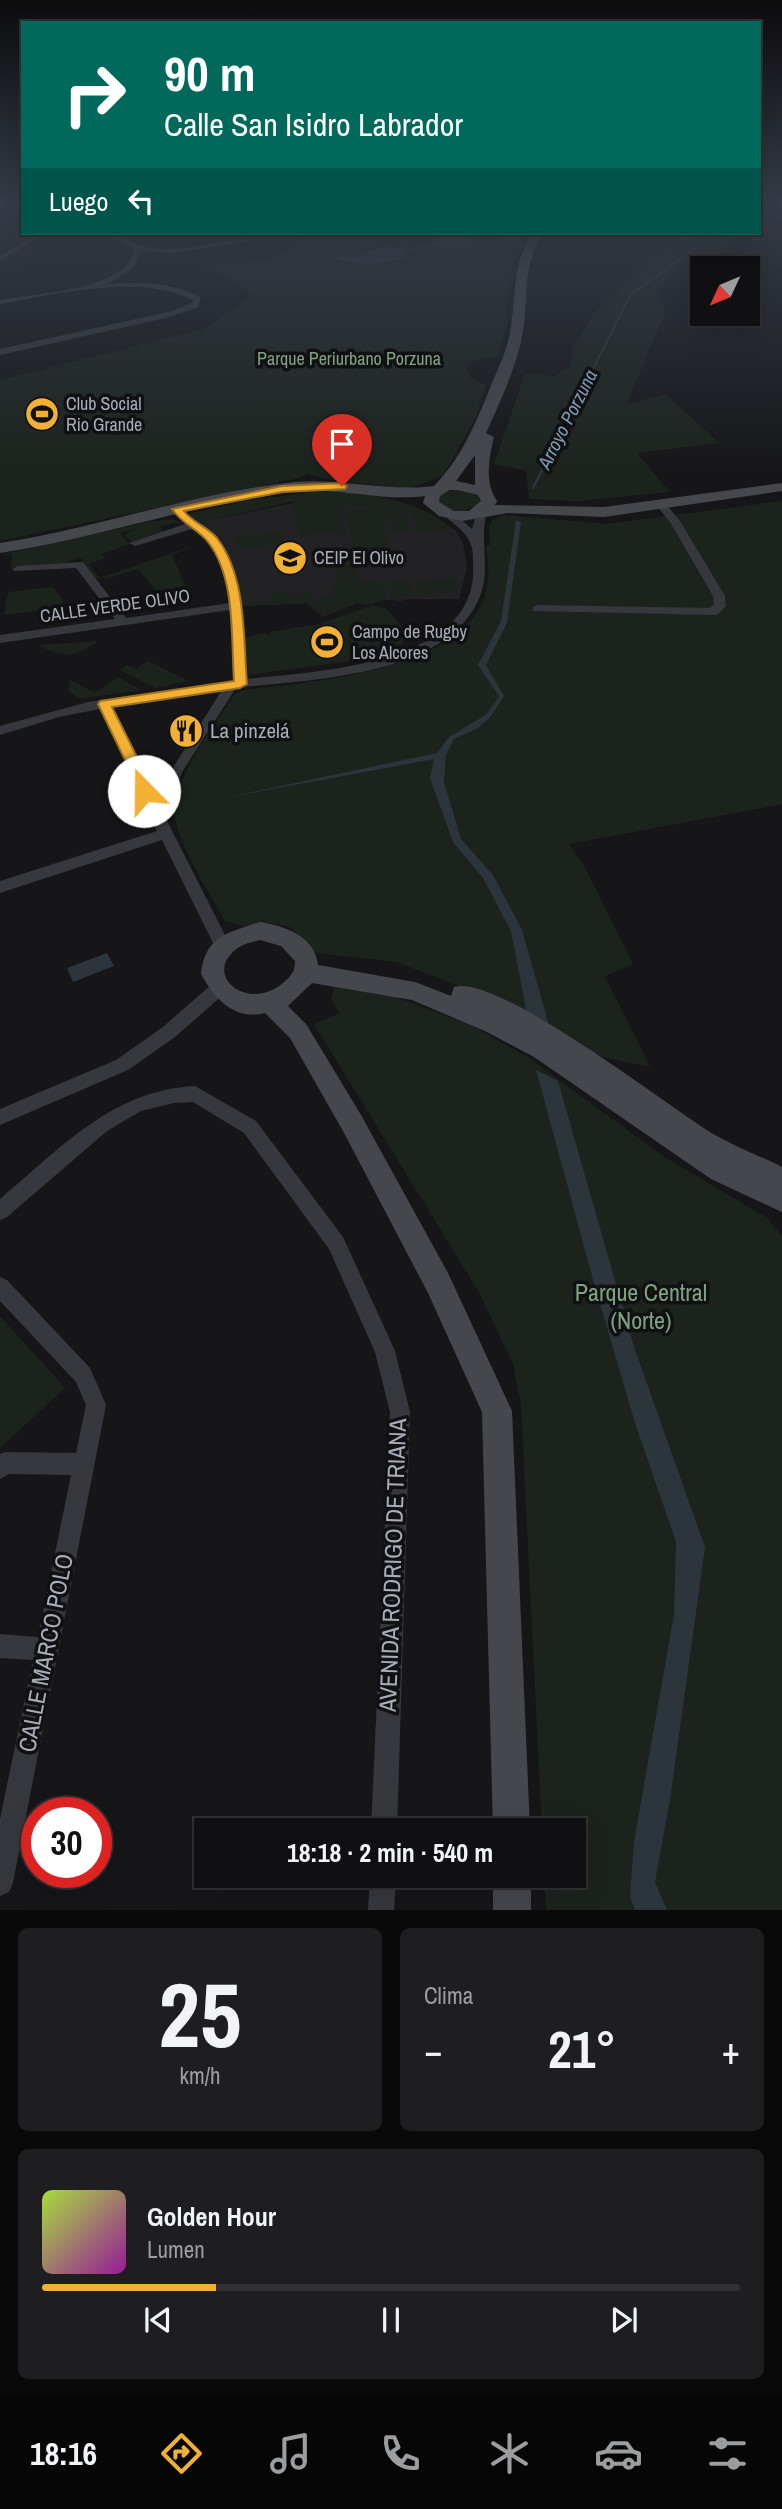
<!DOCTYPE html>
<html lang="es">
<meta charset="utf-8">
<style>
:root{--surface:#101012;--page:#1e1e20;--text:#f1f3f6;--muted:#9c9d9f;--line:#303032;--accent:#f2b134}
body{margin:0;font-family:"Archivo Narrow",sans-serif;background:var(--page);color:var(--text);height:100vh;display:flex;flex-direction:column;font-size:26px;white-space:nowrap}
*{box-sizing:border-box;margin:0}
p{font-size:23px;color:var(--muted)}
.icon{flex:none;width:38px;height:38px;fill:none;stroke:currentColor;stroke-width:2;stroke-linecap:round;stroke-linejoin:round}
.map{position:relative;height:1910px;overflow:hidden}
.panel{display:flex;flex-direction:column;gap:18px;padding:18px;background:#09090a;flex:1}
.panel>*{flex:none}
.top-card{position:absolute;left:21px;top:21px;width:740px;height:214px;border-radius:0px;box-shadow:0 7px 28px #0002,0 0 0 2px var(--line);background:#00695c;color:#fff;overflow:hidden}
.needle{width:46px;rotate:226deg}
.buttons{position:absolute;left:690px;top:256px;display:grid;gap:14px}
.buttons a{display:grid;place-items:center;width:70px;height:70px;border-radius:0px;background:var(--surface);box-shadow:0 7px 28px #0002,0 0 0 2px var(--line);font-size:35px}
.speed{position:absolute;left:21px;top:1797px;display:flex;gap:14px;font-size:35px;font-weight:700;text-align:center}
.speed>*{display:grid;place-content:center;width:91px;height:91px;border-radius:50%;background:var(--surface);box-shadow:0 7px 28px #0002,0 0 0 2px var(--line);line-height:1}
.speed .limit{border:10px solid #d22;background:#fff;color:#111}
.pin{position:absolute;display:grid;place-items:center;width:60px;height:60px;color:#fff;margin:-72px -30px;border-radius:50% 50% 50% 0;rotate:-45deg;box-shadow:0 0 7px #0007}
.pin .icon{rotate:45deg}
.me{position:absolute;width:77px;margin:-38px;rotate:338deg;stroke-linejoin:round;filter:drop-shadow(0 0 5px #0008)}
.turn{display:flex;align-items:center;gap:24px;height:147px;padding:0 28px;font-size:32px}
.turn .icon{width:91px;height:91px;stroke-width:2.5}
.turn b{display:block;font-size:49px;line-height:60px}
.then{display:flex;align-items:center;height:66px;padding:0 28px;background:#0003;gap:14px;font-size:26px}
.big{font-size:52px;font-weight:700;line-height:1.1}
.panel .tile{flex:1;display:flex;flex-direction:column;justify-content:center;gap:10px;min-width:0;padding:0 24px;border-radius:10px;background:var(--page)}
.panel .dial{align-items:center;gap:0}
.dial b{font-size:91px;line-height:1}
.song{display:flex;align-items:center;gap:21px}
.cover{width:84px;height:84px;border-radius:10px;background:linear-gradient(135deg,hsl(80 70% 55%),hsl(300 70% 35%))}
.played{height:7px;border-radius:4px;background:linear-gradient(90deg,var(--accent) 25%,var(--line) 25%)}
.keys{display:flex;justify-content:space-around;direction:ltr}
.heat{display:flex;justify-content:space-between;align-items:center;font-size:38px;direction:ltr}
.panel .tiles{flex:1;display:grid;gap:18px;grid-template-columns:1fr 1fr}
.tile:last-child{grid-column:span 2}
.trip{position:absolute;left:194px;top:1818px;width:392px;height:70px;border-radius:0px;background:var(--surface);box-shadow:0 7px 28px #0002,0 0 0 2px var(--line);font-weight:700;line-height:70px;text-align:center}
.tabs{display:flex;height:112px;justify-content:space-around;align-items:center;background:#060607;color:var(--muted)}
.tabs .icon{width:49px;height:49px}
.tabs .current{color:var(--accent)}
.tabs b{font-size:32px;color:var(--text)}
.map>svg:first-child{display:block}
.built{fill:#222225}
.green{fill:#1c231d}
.water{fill:#2c353c}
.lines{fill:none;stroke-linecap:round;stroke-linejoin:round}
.stream-far1{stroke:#2c353c;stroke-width:2}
.stream{stroke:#2c353c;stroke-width:2.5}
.street{fill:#37383d;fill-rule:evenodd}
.secondary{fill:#45474d;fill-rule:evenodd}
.route{fill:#f2b134;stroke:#9d7322;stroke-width:2}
.labels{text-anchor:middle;stroke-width:7;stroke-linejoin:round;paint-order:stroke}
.far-park-label{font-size:18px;fill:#7fa381;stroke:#111113}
.far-poi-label{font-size:18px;fill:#a8adb8;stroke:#111113;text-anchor:start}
.far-street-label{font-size:18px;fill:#a8adb8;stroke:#111113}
.far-water-label{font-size:19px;font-style:italic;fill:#7f9bb3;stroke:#111113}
.poi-label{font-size:21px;fill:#a8adb8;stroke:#111113;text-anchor:start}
.near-park-label{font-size:24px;fill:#7fa381;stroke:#111113}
.near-street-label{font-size:24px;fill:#a8adb8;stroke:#111113}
</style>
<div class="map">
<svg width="782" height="1911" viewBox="0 0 782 1911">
<rect width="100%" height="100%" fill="#161618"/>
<!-- built -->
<polygon class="built" points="336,494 393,503 419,510 455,530 463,542 467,568 459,599 363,600 324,617 306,603 241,606 236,578 226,553 217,539 198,523"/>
<!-- green -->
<g class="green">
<polygon points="295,233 528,233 514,261 507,295 507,325 498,356 475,360 466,367 469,377 486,385 476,417 443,476 408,489 331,480 307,474 299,478 0,541 0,380 207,328 251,294 229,277 204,267 268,260 295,246 298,237"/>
<path d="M701 233H730C726 264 691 258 677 270 669 276 663 285 657 292L665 312 627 404 666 394 719 443 637 453 670 492 578 501 529 499 526 471 494 464 525 374 555 376 571 366 572 349 594 313 667 242Z"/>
<path d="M457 489 478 494 481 503C466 514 456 513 439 505L438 496Z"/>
<path d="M312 492C362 491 414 497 453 529L417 532 411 513 395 515H405L410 531 392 532 388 516 382 518 390 546 382 547 380 539H378L380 548 354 551 345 511 372 509 369 506 340 508 346 534 337 535 334 532 299 535 294 501 198 523 188 514 245 501Z"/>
<path d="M782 501V804L569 844 585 867 633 964 605 976 650 1067 588 1054 502 1002 396 962 316 953 290 927 266 922 242 926 225 921C211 895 173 837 174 808 176 776 217 721 235 694L242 690C319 681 518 669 485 547L490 545 489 525 495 518 504 515 606 524Z"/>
<polygon points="173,519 182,524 172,523 160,527 163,531 132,542 124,534 140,528 120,533 130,544 102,554 105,558 88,564 99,577 95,579 74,548 80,558 64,563 11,568 12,554 0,555 153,521"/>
<polygon points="282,533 283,546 236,549 235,536"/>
<polygon points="189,547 190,548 172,555 187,589 158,593 138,569 105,579 103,577"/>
<polygon points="354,564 359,583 372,580 390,586 386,580 400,580 410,585 414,597 404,597 403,602 393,600 389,589 382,587 386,600 366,605 357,603 324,617 311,607 328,593 335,594 336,591 330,590 339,579 337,565"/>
<polygon points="455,578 460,591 420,595 416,582"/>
<polygon points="53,587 67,607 4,615 8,592"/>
<polygon points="275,591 306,595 317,593 307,603 302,604 241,606 241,603 275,602 270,594"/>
<polygon points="373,605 387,609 404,629 403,644 349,661 249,675 244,638 265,633 270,636 270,632 319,624"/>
<path d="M99 641C73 659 65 658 37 645Z"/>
<polygon points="148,661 189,681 155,688 120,670 127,665 136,669"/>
<polygon points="118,677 141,690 79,699 68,690 70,684 67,678 95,693"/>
<polygon points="334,986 396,997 473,1026 529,1058 663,1156 767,1218 782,1236 782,1910 546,1910 544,1876 574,1876 574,1830 542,1830 521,1405 513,1363 477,1289 314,1024 340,1013 331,999"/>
<polygon points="0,1316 65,1388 0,1448"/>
</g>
<!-- water -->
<g class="water">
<path d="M448 234 469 237 473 240 474 247 450 249 436 246 408 250 404 251 407 257C384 264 357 268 335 258L361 255 386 245 404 249 430 245 435 238Z"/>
<polygon points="516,520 521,522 507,623 486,665 504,696 491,716 478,728 454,739 446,755 444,782 461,839 493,875 522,930 549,1025 527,1014 511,931 483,878 453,842 430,778 434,759 224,798 437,753 449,737 487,714 499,696 478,665 501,621"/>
<polygon points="107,953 114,966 73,982 67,968"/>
<polygon points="536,1070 558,1081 634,1347 705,1547 670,1800 655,1882 667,1910 635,1910 630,1897 634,1842 674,1614 676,1542 635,1423 594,1283"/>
</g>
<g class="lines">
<!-- stream-far1 -->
<polyline class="stream-far1" points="581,393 630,295 716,233"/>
<!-- stream -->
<polyline class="stream" points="533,488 582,391"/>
<!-- street -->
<g class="street">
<polygon points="38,233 47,233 0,261 0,256"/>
<path d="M107 233C121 232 129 243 142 246 174 254 213 243 245 239L249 241 170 253 142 251 133 268 108 284C141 282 171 282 201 297L198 307 170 317 0 355V349L168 312 192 303 193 300C138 273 58 294 0 304V300C36 293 126 291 135 249Z"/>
<polygon points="661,502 665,503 680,521 725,596 726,606 717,615 533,611 533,607 537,605 710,608 714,605 713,596 670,522 656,505"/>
<path d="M177 506 214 534 229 556 235 573 242 610 246 679C311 672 466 666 473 577 473 568 474 553 471 545 467 531 452 524 443 514L452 512 472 529 478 509 487 511C479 539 491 569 480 596 448 678 309 679 236 688L182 772 173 799 158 803 231 947 229 951H217L162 840 0 893V881L157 831 138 795V787L100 709 59 717 0 735V726L88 702 234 681 230 610 0 643V635L115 619 76 568 14 571 12 569 18 566 83 562 126 618 230 603C226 574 218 545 192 529L135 546 129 543 185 524 172 509ZM222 690 167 777 155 776 148 779 112 706ZM157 786 164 787 162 793 154 795 152 789Z"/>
<polygon points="218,982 224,984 226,989 224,994 175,1037 128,1070 0,1125 0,1109 116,1060 163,1027 212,984"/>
<path d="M195 1086 256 1121 343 1237 395 1351 410 1412 397 1830H371L390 1412 375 1352 329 1249 244 1133 193 1102 174 1103 141 1111 107 1131 7 1217 0 1220V1199C60 1149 112 1090 195 1086Z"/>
<polygon points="0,1277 7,1280 90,1368 106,1405 13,1883 9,1892 0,1896 0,1819 33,1660 0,1658 0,1634 38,1637 71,1475 9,1474 0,1479 0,1454 5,1452 76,1453 86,1405 76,1382 0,1301"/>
<polygon points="370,1876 396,1876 394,1911 368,1911"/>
</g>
<!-- secondary -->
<g class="secondary">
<path d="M532 233H542C520 273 530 296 522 337 516 367 499 405 486 433L494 437C489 458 484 482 497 501L495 505 604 507 782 483V491L604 517 508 513 462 521 439 516 423 503 425 496C381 502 337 486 292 492 193 504 98 538 0 553V543C99 528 195 492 295 482 341 478 387 492 434 486 462 457 475 425 490 388 497 370 507 352 510 332 517 294 511 268 532 233ZM475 455V485L456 481ZM450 490H458L478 495 481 501 469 511H454L439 502 440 496Z"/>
<path d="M260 922C285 926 315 936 318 965L415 982 451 996 454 987C497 973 670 1108 715 1135 736 1147 760 1156 782 1167V1212L711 1179 534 1057 487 1032 412 1000 312 983 288 1006 306 1024 361 1115 448 1273 512 1411 530 1830H493L482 1412 428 1293 343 1131 290 1038 265 1013C234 1021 214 998 201 974 205 936 228 933 260 922ZM260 940 281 946 295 961C295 972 291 976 283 983 249 1012 203 977 235 950 242 944 252 942 260 940Z"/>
<rect x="493" y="1876" width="38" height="35"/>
</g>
</g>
<!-- sky -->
<linearGradient id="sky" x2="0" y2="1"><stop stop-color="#0c0c0d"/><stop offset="0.43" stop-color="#363c48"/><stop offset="1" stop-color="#363c48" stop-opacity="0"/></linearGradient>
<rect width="782" height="472" fill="url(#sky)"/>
<!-- route -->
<path class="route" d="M342 483 347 486 345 489 282 492 184 511C193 523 208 527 217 538 247 577 243 638 247 684L240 688 112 707 152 787 149 795H139L138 787 98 704 100 701 234 681C231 638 236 578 208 542 198 529 183 525 172 509L282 486Z"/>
<!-- icons -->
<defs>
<g id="stadium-disc" transform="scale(1.75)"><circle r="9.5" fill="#f2b134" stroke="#111113"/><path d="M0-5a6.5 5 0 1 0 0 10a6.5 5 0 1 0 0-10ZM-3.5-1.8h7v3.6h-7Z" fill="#111"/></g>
<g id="school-disc" transform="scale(1.75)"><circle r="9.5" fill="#f2b134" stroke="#111113"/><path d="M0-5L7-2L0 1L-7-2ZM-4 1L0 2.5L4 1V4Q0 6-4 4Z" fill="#111"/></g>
<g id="restaurant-disc" transform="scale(1.75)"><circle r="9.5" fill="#f2b134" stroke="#111113"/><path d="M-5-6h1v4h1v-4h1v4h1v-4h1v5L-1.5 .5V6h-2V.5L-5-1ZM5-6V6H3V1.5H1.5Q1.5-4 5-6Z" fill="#111"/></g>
</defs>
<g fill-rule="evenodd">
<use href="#stadium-disc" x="42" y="414"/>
<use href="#school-disc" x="290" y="558"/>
<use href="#stadium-disc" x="327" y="642"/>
<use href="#restaurant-disc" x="186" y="731"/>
</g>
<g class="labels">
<!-- far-park labels -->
<g class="far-park-label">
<text x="349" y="365">Parque Periurbano Porzuna</text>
</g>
<!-- far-poi labels -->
<g class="far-poi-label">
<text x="66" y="410">Club Social<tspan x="66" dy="21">Rio Grande</tspan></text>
<text x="314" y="564">CEIP El Olivo</text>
<text x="352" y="638">Campo de Rugby<tspan x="352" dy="21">Los Alcores</tspan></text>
</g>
<!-- far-street labels -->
<g class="far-street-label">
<text transform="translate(115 606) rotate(-8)" y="6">CALLE VERDE OLIVO</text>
</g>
<!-- far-water labels -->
<g class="far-water-label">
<text transform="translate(567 419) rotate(-63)" y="7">Arroyo Porzuna</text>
</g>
<!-- poi labels -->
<g class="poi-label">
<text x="210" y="738">La pinzelá</text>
</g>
<!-- near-park labels -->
<g class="near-park-label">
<text x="641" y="1301">Parque Central<tspan x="641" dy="28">(Norte)</tspan></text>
</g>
<!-- near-street labels -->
<g class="near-street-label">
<text transform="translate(393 1565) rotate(-88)" y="8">AVENIDA RODRIGO DE TRIANA</text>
<text transform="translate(46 1653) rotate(-79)" y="8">CALLE MARCO POLO</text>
</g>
</g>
</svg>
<div class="buttons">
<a><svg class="needle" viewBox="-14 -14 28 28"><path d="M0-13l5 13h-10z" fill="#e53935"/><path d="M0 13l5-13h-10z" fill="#9c9d9f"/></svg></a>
</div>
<div class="speed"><div class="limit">30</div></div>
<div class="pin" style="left:342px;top:486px;background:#d93025"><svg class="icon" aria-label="arrive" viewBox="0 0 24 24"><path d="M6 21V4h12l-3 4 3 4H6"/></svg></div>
<svg class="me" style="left:144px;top:791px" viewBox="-20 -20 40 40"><circle r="19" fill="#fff"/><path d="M0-13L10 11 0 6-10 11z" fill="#f2b134"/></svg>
<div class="trip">18:18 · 2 min · 540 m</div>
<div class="top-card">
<div class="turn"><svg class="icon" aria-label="right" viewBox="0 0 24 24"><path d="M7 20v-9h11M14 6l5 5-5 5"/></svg><div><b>90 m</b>Calle San Isidro Labrador</div></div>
<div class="then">Luego<svg class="icon" aria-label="left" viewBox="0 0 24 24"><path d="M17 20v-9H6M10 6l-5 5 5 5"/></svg></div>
</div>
</div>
<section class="panel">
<div class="tiles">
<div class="tile dial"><b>25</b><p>km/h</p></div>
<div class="tile"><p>Clima</p>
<div class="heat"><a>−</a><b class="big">21°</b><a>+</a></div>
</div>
<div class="tile">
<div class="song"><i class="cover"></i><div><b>Golden Hour</b><p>Lumen</p></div></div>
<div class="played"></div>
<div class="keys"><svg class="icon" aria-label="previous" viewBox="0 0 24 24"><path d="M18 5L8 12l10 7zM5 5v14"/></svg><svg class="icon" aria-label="pause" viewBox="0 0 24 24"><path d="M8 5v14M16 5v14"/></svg><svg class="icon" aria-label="next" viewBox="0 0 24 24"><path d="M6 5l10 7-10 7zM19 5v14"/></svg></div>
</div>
</div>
</section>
<nav class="tabs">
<b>18:16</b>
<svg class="icon current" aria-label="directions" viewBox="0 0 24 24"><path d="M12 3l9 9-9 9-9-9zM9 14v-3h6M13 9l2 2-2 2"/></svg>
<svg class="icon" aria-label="music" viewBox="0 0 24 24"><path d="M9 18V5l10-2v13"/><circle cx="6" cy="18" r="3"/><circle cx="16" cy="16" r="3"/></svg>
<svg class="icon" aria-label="phone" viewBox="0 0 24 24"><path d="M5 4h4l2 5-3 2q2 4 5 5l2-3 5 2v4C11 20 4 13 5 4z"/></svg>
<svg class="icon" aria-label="climate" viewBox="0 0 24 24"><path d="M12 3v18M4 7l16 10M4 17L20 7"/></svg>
<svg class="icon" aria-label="car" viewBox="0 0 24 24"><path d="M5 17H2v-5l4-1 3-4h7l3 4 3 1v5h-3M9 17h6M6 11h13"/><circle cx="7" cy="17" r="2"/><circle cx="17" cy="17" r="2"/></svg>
<svg class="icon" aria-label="filters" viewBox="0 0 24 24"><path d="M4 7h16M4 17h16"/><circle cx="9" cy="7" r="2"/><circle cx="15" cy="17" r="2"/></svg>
</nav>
